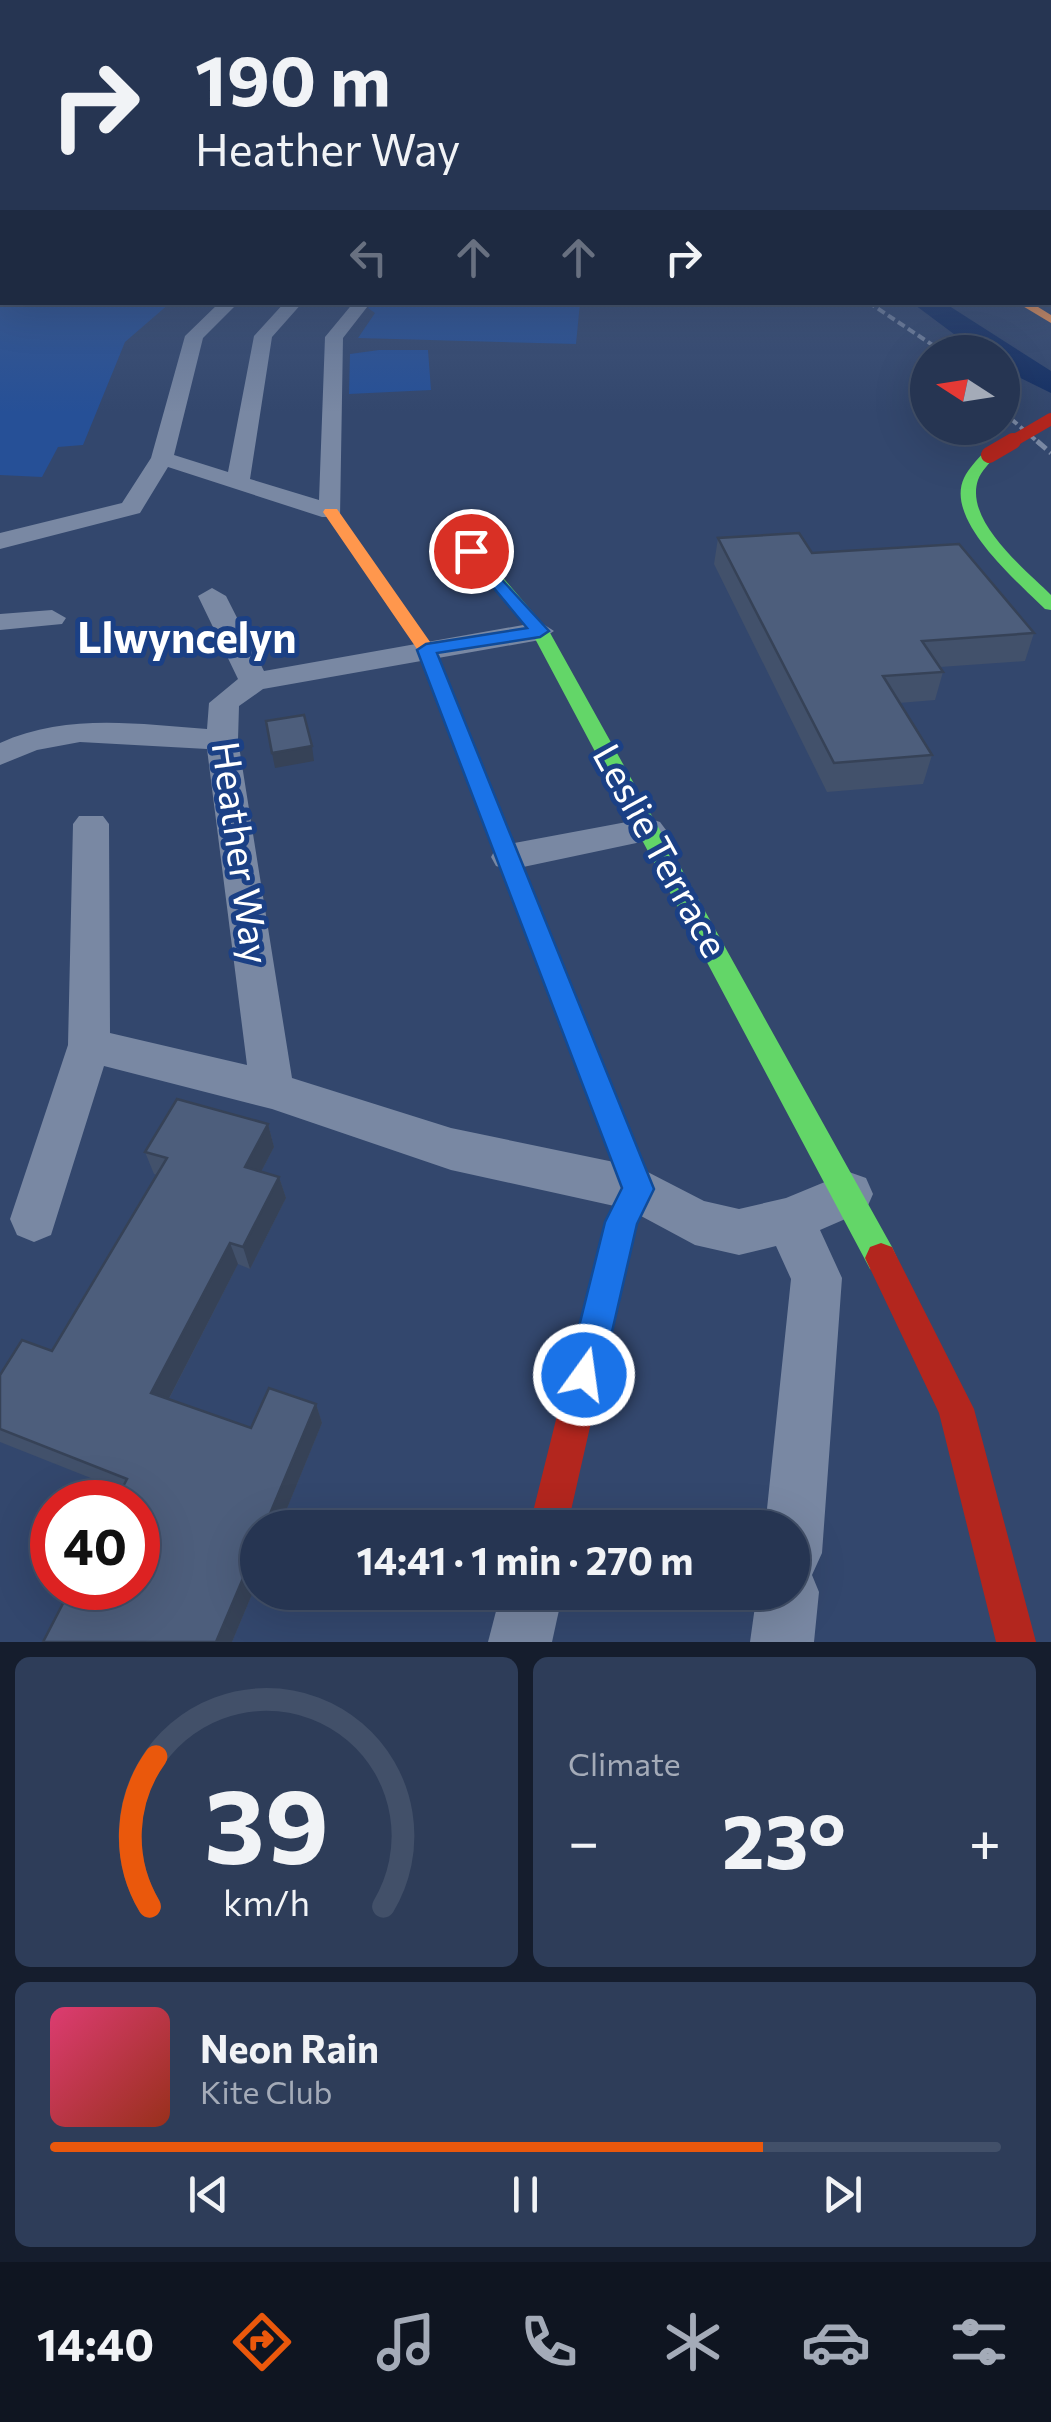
<!DOCTYPE html>
<meta charset="utf-8">
<style>
:root{--surface:#263552;--page:#2e3d59;--text:#f1f3f6;--muted:#a4abb8;--line:#425069;--accent:#ea580c}
body{margin:0;font-family:Commissioner,sans-serif;background:var(--page);color:var(--text);height:100vh;display:flex;flex-direction:column;font-size:38px;white-space:nowrap}
*{box-sizing:border-box;margin:0}
p{font-size:32px;color:var(--muted)}
.icon{flex:none;width:55px;height:55px;fill:none;stroke:currentColor;stroke-width:2;stroke-linecap:round;stroke-linejoin:round}
.map{position:relative;height:1642px;overflow:hidden}
.sheet{display:flex;flex-direction:column;gap:15px;padding:15px;background:#151d2d;flex:1}
.sheet>*{flex:none}
.guide{position:absolute;left:0px;top:0px;width:1052px;height:305px;box-shadow:0 10px 40px #0002,0 0 0 2px var(--line);background:#263552;color:var(--text);overflow:hidden}
.needle{width:65px;rotate:282deg}
.tools{position:absolute;left:910px;top:335px;display:grid;gap:20px}
.tools a{display:grid;place-items:center;width:110px;height:110px;border-radius:50%;background:var(--surface);box-shadow:0 10px 40px #0002,0 0 0 2px var(--line);font-size:50px}
.speed{position:absolute;left:30px;top:1480px;display:flex;gap:20px;font-size:50px;font-weight:700;text-align:center}
.speed>*{display:grid;place-content:center;width:130px;height:130px;border-radius:50%;background:var(--surface);box-shadow:0 10px 40px #0002,0 0 0 2px var(--line);line-height:1}
.speed .limit{border:15px solid #d22;background:#fff;color:#111}
.pin{position:absolute;display:grid;place-items:center;width:85px;height:85px;color:#fff;margin:-42px;border:5px solid #fff;border-radius:50%;box-shadow:0 2px 10px #0007}
.me{position:absolute;width:110px;margin:-55px;rotate:14deg;stroke-linejoin:round;filter:drop-shadow(0 0 8px #0008)}
.turn{display:flex;align-items:center;gap:35px;height:210px;padding:0 30px;font-size:45px}
.turn .icon{width:130px;height:130px;stroke-width:2.5}
.turn b{display:block;font-size:70px;line-height:85px}
.lanes{display:flex;align-items:center;height:95px;padding:0 30px;background:#0003;justify-content:center;gap:50px;direction:ltr}
.lanes .off{opacity:.35}
.big{font-size:75px;font-weight:700;line-height:1.1}
.sheet .card{flex:1;display:flex;flex-direction:column;justify-content:center;gap:15px;min-width:0;padding:0 35px;border-radius:15px;background:var(--page)}
.sheet .dial{align-items:center;gap:0}
.dial svg{height:260px;overflow:visible;fill:none;stroke:var(--line);stroke-width:7;stroke-linecap:round;text-anchor:middle}
.dial text{fill:var(--text);stroke:none}
.song{display:flex;align-items:center;gap:30px}
.cover{width:120px;height:120px;border-radius:15px;background:linear-gradient(135deg,hsl(340 70% 55%),hsl(10 70% 35%))}
.played{height:10px;border-radius:5px;background:linear-gradient(90deg,var(--accent) 75%,var(--line) 75%)}
.keys{display:flex;justify-content:space-around;direction:ltr}
.heat{display:flex;justify-content:space-between;align-items:center;font-size:55px;direction:ltr}
.sheet .tiles{flex:1;display:grid;gap:15px;grid-template-columns:1fr 1fr}
.card:last-child{grid-column:span 2}
.trip{position:absolute;left:240px;top:1510px;width:570px;height:100px;border-radius:50px;background:var(--surface);box-shadow:0 10px 40px #0002,0 0 0 2px var(--line);font-weight:700;line-height:100px;text-align:center}
.tab-bar{display:flex;height:160px;justify-content:space-around;align-items:center;background:#0f1521;color:var(--muted)}
.tab-bar .icon{width:70px;height:70px}
.tab-bar .on{color:var(--accent)}
.tab-bar b{font-size:45px;color:var(--text)}
.map>svg:first-child{display:block}
.green{fill:#265097}
.lines{fill:none;stroke-linecap:round;stroke-linejoin:round}
.river{fill:#153064;fill-rule:evenodd}
.street{fill:#7988a3;fill-rule:evenodd}
.fast{fill:#63d668;fill-rule:evenodd}
.slow{fill:#ff974d;fill-rule:evenodd}
.jam{fill:#b3261e;fill-rule:evenodd}
.rail-far1{stroke:#7a88a3;stroke-width:4;stroke-dasharray:8 4;stroke-linecap:butt}
.rail{stroke:#7a88a3;stroke-width:5;stroke-dasharray:12 5;stroke-linecap:butt}
.jam-bridge-far1{stroke:#b3261e;stroke-width:12}
.jam-bridge{stroke:#b3261e;stroke-width:16}
.wall{fill:#42516b}
.shaded-wall{fill:#364257}
.building{fill:#4d5e7c;stroke:#364257;stroke-width:2.5}
.route{fill:#1a73e8;stroke:#114b97;stroke-width:2.5}
.labels{text-anchor:middle;stroke-width:10;stroke-linejoin:round;paint-order:stroke}
.street-label{font-size:38px;fill:#fff;stroke:#1b4085}
.quarter-label{font-size:42px;font-weight:bold;fill:#fff;stroke:#1b4085}
</style>
<div class="map">
<svg width="1051" height="1642" viewBox="0 0 1051 1642">
<rect width="100%" height="100%" fill="#33476d"/>
<!-- green -->
<g class="green">
<polygon points="0,295 2,302 170,303 125,342 83,445 58,447 42,477 0,475"/>
<polygon points="373,303 580,303 576,344 358,338 375,313 368,308"/>
<polygon points="379,350 428,350 431,390 349,394 350,354"/>
</g>
<g class="lines">
<!-- river -->
<polygon class="river" points="911,302 943,302 1051,371 1051,393 1002,369 1002,352 978,352"/>
<!-- street -->
<g class="street">
<polygon points="220,302 239,302 203,338 174,455 228,472 254,336 285,302 303,302 272,337 250,479 319,500 325,337 354,302 371,302 343,338 340,517 322,517 168,467 140,513 0,549 0,533 122,503 151,458 185,336"/>
<path d="M212 588 226 596 264 671 540 622 554 631 540 640 263 689 239 706 238 740 292 1078 451 1128 638 1167 704 1201 739 1209 786 1198 849 1172 866 1178 873 1194 866 1210 820 1230 842 1278 822 1553 812 1575 819 1592 814 1642H750L757 1592H792V1528H765L791 1279 776 1246 739 1255 695 1245 628 1209 451 1170 272 1109 104 1066 51 1235 34 1242 17 1235 10 1219 68 1045 73 824 79 816H103L109 824 110 1033 247 1065 207 749 80 742 37 750 0 765V743C66 713 137 724 207 729L209 703 238 679 198 596Z"/>
<polygon points="52,610 66,618 62,624 0,630 0,614"/>
<polygon points="648,818 660,822 666,830 660,838 509,870 496,866 491,857 496,848 509,844"/>
<polygon points="501,1592 563,1592 552,1642 488,1642"/>
</g>
<!-- fast -->
<g class="fast">
<path d="M984 452 996 455C990 463 981 471 978 480 964 521 1026 570 1051 595V610L1045 609C1018 582 944 520 964 478 969 468 977 460 984 452Z"/>
<polygon points="442,521 454,521 549,631 892,1247 897,1258 892,1269 881,1273 870,1269 532,633 442,527"/>
</g>
<!-- slow -->
<g class="slow">
<polygon points="1016,302 1030,302 1051,315 1051,323"/>
<polygon points="325,509 337,509 435,649 588,1027 584,1035 574,1038 564,1035 560,1027 417,649 323,512"/>
</g>
<!-- jam -->
<g class="jam">
<polygon points="574,1016 584,1019 588,1027 653,1189 636,1225 567,1528 529,1528 605,1223 622,1188 560,1027 564,1019"/>
<polygon points="881,1243 892,1247 974,1409 1036,1642 996,1642 939,1413 865,1258 870,1247"/>
</g>
<!-- rail-far1 -->
<g class="rail-far1">
<polyline points="868,302 943,352"/>
<polyline points="1002,411 1040,444"/>
</g>
<!-- rail -->
<polyline class="rail" points="1037,441 1051,453"/>
<!-- jam-bridge-far1 -->
<polyline class="jam-bridge-far1" points="1008,444 1051,419"/>
<!-- jam-bridge -->
<polyline class="jam-bridge" points="989,455 1013,441"/>
</g>
<!-- wall -->
<g class="wall">
<polygon points="718,538 812,553 1034,633 1025,661 940,667 943,672 935,700 899,703 932,755 923,784 827,792 714,564"/>
<polygon points="268,1124 274,1147 261,1172 279,1177 286,1198 250,1269 238,1264 169,1399 251,1428 316,1404 322,1423 279,1528 258,1528 258,1580 232,1642 121,1490 0,1442 0,1375 52,1351 157,1175 154,1174 145,1152"/>
</g>
<!-- shaded-wall -->
<g class="shaded-wall">
<polygon points="312,746 314,761 275,768 272,753"/>
<polygon points="268,1124 274,1147 252,1189 245,1167"/>
<polygon points="279,1177 286,1198 250,1269 243,1247"/>
<polygon points="230,1243 238,1264 162,1412 151,1393"/>
<polygon points="316,1404 322,1423 279,1528 264,1528"/>
<polygon points="258,1543 258,1580 232,1642 216,1642"/>
</g>
<!-- building -->
<g class="building">
<polygon points="799,533 812,553 959,544 1034,633 922,641 943,672 883,676 932,755 834,763 718,538"/>
<polygon points="304,715 312,746 272,753 266,721"/>
<polygon points="177,1099 268,1124 245,1167 279,1177 243,1247 230,1243 151,1393 251,1428 269,1388 316,1404 264,1528 258,1528 258,1543 216,1642 43,1642 71,1588 138,1588 138,1502 115,1502 127,1479 0,1429 0,1375 22,1340 52,1351 167,1158 145,1152"/>
</g>
<!-- sky -->
<linearGradient id="sky" x2="0" y2="1"><stop stop-color="#1c273c"/><stop offset="0.44" stop-color="#4a5e84"/><stop offset="1" stop-color="#4a5e84" stop-opacity="0"/></linearGradient>
<rect width="1051" height="412" fill="url(#sky)"/>
<!-- route -->
<polygon class="route" points="471,546 549,631 540,637 437,653 654,1189 637,1224 602,1375 597,1387 584,1393 572,1387 567,1375 605,1222 622,1188 417,650 426,644 527,628 463,551"/>
<g class="labels">
<!-- street labels -->
<g class="street-label">
<text transform="translate(660 851) rotate(61)" y="13">Leslie Terrace</text>
<text transform="translate(240 853) rotate(82)" y="13">Heather Way</text>
</g>
<!-- quarter labels -->
<g class="quarter-label">
<text x="187" y="653">Llwyncelyn</text>
</g>
</g>
</svg>
<div class="tools">
<a><svg class="needle" viewBox="-14 -14 28 28"><path d="M0-13l5 13h-10z" fill="#e53935"/><path d="M0 13l5-13h-10z" fill="#a4abb8"/></svg></a>
</div>
<div class="speed"><div class="limit">40</div></div>
<div class="pin" style="left:471px;top:551px;background:#d93025"><svg class="icon" aria-label="arrive" viewBox="0 0 24 24"><path d="M6 21V4h12l-3 4 3 4H6"/></svg></div>
<svg class="me" style="left:584px;top:1375px" viewBox="-20 -20 40 40"><circle r="17" fill="#1a73e8" stroke="#fff" stroke-width="3"/><path d="M0-11L8 9 0 5-8 9z" fill="#fff"/></svg>
<div class="trip">14:41 · 1 min · 270 m</div>
<div class="guide">
<div class="turn"><svg class="icon" aria-label="right" viewBox="0 0 24 24"><path d="M7 20v-9h11M14 6l5 5-5 5"/></svg><div><b>190 m</b>Heather Way</div></div>
<div class="lanes"><svg class="icon off" aria-label="left" viewBox="0 0 24 24"><path d="M17 20v-9H6M10 6l-5 5 5 5"/></svg><svg class="icon off" aria-label="ahead" viewBox="0 0 24 24"><path d="M12 20V5M6 11l6-6 6 6"/></svg><svg class="icon off" aria-label="ahead" viewBox="0 0 24 24"><path d="M12 20V5M6 11l6-6 6 6"/></svg><svg class="icon" aria-label="right" viewBox="0 0 24 24"><path d="M7 20v-9h11M14 6l5 5-5 5"/></svg></div>
</div>
</div>
<section class="sheet">
<div class="tiles">
<div class="card dial"><svg viewBox="0 0 100 80">
<path d="M14 69A42 42 0 1 1 86 69"/>
<path d="M14 69A42 42 0 0 1 16 23" stroke="#ea580c"/>
<text x="50" y="56" font-size="32" font-weight="700">39</text>
<text x="50" y="72" font-size="11">km/h</text>
</svg></div>
<div class="card"><p>Climate</p>
<div class="heat"><a>−</a><b class="big">23°</b><a>+</a></div>
</div>
<div class="card">
<div class="song"><i class="cover"></i><div><b>Neon Rain</b><p>Kite Club</p></div></div>
<div class="played"></div>
<div class="keys"><svg class="icon" aria-label="previous" viewBox="0 0 24 24"><path d="M18 5L8 12l10 7zM5 5v14"/></svg><svg class="icon" aria-label="pause" viewBox="0 0 24 24"><path d="M8 5v14M16 5v14"/></svg><svg class="icon" aria-label="next" viewBox="0 0 24 24"><path d="M6 5l10 7-10 7zM19 5v14"/></svg></div>
</div>
</div>
</section>
<nav class="tab-bar">
<b>14:40</b>
<svg class="icon on" aria-label="directions" viewBox="0 0 24 24"><path d="M12 3l9 9-9 9-9-9zM9 14v-3h6M13 9l2 2-2 2"/></svg>
<svg class="icon" aria-label="music" viewBox="0 0 24 24"><path d="M9 18V5l10-2v13"/><circle cx="6" cy="18" r="3"/><circle cx="16" cy="16" r="3"/></svg>
<svg class="icon" aria-label="phone" viewBox="0 0 24 24"><path d="M5 4h4l2 5-3 2q2 4 5 5l2-3 5 2v4C11 20 4 13 5 4z"/></svg>
<svg class="icon" aria-label="climate" viewBox="0 0 24 24"><path d="M12 3v18M4 7l16 10M4 17L20 7"/></svg>
<svg class="icon" aria-label="car" viewBox="0 0 24 24"><path d="M5 17H2v-5l4-1 3-4h7l3 4 3 1v5h-3M9 17h6M6 11h13"/><circle cx="7" cy="17" r="2"/><circle cx="17" cy="17" r="2"/></svg>
<svg class="icon" aria-label="filters" viewBox="0 0 24 24"><path d="M4 7h16M4 17h16"/><circle cx="9" cy="7" r="2"/><circle cx="15" cy="17" r="2"/></svg>
</nav>
